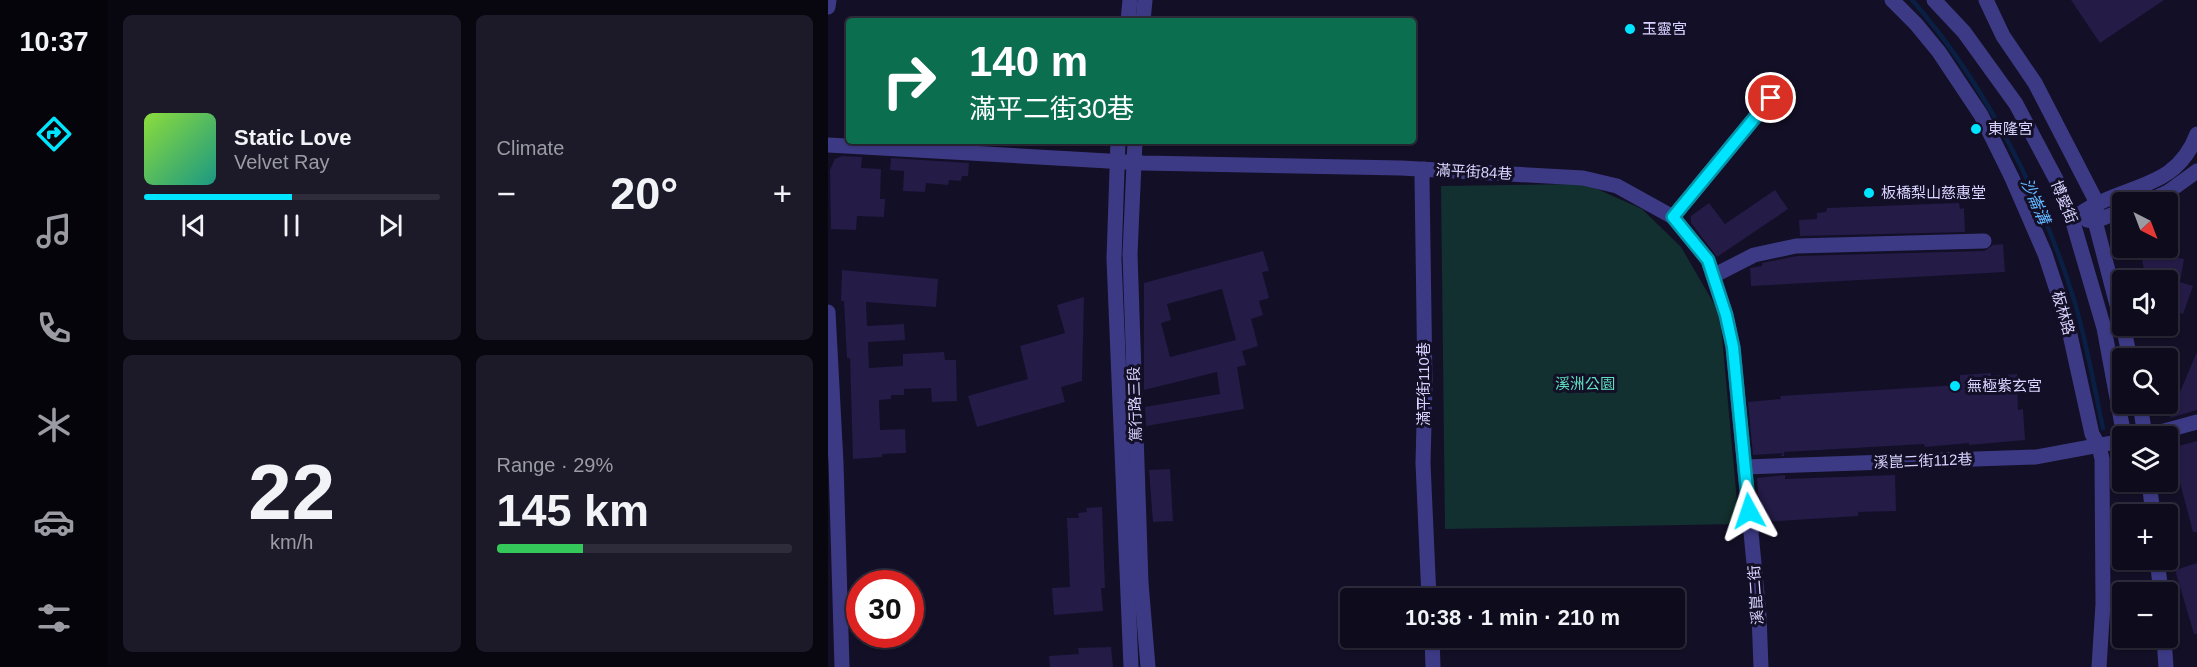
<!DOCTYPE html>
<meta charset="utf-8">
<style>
:root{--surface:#0e0b1c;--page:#1c1929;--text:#f1f3f6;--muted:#9b9ba3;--line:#2e2b3b;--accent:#00e5ff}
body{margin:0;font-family:Arial,"Noto Sans TC",sans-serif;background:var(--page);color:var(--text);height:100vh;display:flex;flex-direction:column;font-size:22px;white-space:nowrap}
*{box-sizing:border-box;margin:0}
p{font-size:20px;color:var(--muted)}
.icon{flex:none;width:33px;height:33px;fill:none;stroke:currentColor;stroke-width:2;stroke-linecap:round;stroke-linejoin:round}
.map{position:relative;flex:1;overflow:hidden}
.side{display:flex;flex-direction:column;gap:15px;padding:15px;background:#08060f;width:720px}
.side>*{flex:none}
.hud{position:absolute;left:18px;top:18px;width:570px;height:126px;border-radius:6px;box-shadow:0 2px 4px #0004,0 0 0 2px var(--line);background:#0b6e4f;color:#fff;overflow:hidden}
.needle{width:39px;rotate:138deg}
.tools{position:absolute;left:1284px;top:192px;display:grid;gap:12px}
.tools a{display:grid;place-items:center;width:66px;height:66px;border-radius:6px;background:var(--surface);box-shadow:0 2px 4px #0004,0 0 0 2px var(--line);font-size:30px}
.speed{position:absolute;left:18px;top:570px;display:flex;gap:12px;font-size:30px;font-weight:700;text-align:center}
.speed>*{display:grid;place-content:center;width:78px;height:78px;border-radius:50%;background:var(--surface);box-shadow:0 2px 4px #0004,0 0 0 2px var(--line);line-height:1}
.speed .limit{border:9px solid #d22;background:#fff;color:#111}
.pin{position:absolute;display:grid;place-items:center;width:51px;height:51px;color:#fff;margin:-26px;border:3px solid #fff;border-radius:50%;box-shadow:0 2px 6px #0007}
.me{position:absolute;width:66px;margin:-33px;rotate:355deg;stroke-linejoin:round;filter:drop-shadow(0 0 4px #0008)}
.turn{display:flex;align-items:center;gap:21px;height:126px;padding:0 24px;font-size:27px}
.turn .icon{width:78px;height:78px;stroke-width:2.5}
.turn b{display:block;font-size:42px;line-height:51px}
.big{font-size:45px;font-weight:700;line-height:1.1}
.side .tile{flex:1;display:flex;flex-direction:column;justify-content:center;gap:9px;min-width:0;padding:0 21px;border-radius:9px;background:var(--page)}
.side .dial{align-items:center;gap:0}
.dial b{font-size:78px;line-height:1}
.song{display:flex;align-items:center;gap:18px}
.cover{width:72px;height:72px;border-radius:9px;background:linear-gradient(135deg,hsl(90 70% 55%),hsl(170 70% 35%))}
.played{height:6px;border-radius:3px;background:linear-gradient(90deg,var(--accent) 50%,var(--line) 50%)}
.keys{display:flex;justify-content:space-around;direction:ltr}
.heat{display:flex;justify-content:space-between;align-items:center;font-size:33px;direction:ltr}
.charge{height:9px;border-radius:4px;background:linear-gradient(90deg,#34c759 29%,var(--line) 0)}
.side .tiles{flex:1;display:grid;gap:15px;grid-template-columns:repeat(2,1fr)}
.trip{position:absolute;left:512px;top:588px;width:345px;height:60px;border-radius:6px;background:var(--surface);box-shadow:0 2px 4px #0004,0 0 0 2px var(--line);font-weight:700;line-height:60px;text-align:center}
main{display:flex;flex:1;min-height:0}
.menu{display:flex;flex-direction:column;width:108px;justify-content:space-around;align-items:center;background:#06040b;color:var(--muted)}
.menu .icon{width:42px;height:42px}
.menu .current{color:var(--accent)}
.menu b{font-size:27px;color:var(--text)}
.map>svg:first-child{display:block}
.green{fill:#12302f}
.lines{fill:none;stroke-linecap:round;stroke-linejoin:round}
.stream{stroke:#0a1f44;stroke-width:4.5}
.building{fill:#241b47;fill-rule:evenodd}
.minor{stroke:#3d3a85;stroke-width:15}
.route-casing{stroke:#0095a6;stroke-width:15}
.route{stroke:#00e5ff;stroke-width:10}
.poi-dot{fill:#00e5ff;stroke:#130f26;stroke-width:2}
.labels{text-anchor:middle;stroke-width:6;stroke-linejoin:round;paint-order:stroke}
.poi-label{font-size:15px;fill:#d9d4ff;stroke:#130f26;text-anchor:start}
.street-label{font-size:15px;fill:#d9d4ff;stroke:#130f26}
.park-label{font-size:15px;fill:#5fe0c0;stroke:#130f26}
.water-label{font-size:16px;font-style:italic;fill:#62b6ff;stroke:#130f26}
</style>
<main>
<nav class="menu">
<b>10:37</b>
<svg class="icon current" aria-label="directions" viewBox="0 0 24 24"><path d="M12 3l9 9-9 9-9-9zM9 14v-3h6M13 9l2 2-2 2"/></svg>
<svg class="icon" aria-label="music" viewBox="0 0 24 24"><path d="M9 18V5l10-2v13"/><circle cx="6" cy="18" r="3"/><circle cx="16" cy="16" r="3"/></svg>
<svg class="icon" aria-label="phone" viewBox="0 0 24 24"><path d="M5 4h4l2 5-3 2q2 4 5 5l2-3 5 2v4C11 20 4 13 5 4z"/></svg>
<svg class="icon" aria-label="climate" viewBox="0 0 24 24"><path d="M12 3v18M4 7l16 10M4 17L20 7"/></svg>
<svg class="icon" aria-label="car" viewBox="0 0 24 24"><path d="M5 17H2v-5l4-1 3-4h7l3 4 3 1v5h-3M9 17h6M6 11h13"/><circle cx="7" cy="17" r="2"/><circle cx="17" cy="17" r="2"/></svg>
<svg class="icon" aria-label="filters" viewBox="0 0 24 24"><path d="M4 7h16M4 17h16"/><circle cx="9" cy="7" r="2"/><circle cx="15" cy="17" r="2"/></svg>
</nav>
<section class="side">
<div class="tiles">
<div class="tile">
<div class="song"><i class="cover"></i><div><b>Static Love</b><p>Velvet Ray</p></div></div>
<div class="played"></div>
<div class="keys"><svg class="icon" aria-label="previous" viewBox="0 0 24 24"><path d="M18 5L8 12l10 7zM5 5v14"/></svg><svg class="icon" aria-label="pause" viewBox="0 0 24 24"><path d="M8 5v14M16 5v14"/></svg><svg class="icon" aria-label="next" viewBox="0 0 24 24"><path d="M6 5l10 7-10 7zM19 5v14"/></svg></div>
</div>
<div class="tile"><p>Climate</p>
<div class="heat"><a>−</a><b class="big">20°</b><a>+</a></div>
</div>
<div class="tile dial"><b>22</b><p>km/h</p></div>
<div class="tile"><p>Range · 29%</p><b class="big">145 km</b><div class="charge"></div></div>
</div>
</section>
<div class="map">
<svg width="1369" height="667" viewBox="0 0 1369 667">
<rect width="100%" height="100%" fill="#130f26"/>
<!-- green -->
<polygon class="green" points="758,184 814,209 853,247 892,314 911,524 617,529 613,186"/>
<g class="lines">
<!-- stream -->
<path class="stream" d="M1084 0C1157 83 1215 198 1247 303 1259 344 1266 387 1275 428"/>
</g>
<!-- building -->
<g class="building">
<polygon points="1243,0 1336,0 1272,43"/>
<polygon points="14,156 34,157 33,168 53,169 52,199 57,199 56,217 29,216 28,230 3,229 2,170 7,159"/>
<polygon points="63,158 141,163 140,176 134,176 133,181 121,180 120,185 98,183 97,192 75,191 76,171 62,170"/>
<polygon points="947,190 960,209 889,257 863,223 863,216 881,203 897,224"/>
<polygon points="1131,203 1132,209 1136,208 1137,232 972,236 971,220 989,219 989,213 998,212 999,208"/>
<polygon points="1175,244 1177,272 923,286 922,268 934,266 934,263 969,256 1156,251 1165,245"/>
<polygon points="1312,249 1356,259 1352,282 1365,286 1355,314 1340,309 1340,280 1318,280"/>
<path d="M435 251 441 271 434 272 441 298 431 301 435 315 423 319 430 346 414 351 418 365 409 367 416 409 318 426 317 407 392 394 389 372 316 390V283ZM394 289 408 340 342 357 333 323 343 320 339 304Z"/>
<polygon points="14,270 110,279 108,307 38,302 39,326 76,324 77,340 40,342 41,368 75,366 75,354 116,352 117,360 128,360 129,401 104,402 103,388 76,389 76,395 63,395 63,399 51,400 52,430 77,429 78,453 54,454 54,457 25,459 22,358 19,358 16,301 13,301"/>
<polygon points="256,297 254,381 233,387 237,402 149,427 140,396 200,379 192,346 237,333 229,305"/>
<polygon points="1369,352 1369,410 1342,418 1343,415 1326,404 1340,404 1340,356 1345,355 1352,392"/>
<polygon points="1163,373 1163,376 1189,374 1190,410 1195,409 1197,440 1141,445 1141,443 1097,447 1096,444 956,452 956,456 952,456 956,453 925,455 920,402 953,399 952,396 1132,385 1132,375"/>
<polygon points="1369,441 1369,532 1365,532 1343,448"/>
<polygon points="342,469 345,521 325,522 321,470"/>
<polygon points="957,475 957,479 1067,475 1068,511 1030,512 1030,516 932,522 929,478"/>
<polygon points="274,507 277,588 273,588 275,611 226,615 224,588 242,587 239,518 251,518 250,513 259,512 258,508"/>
<polygon points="1369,563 1369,634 1366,634 1347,570"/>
<polygon points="283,647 285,667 222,667 221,656 251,654 250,648"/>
</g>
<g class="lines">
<!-- minor -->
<g class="minor">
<polyline points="1064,0 1088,24 1111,52 1153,115 1184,178 1217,254 1239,321 1264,434 1271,446 1274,459 1275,604 1271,667"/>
<polyline points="1106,0 1136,32 1188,104 1230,183 1244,219 1276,328 1296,436"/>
<polyline points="1158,0 1175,36 1207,83 1269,203 1267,221 1294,324"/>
<polyline points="0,7 1,0"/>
<polyline points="300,21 302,0"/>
<polyline points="315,21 317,0"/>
<polyline points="290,141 286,259 303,667"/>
<polyline points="307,141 302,254 313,583 320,667"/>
<polyline points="0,145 315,163 573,168 755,178 789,186 845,217 880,260 898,315 905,347 931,615 933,667"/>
<polyline points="596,169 594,178 597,385 595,463 601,598"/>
<polyline points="1318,202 1340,192 1369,171"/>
<polyline points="845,217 943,98"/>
<path d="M1244 219C1253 213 1263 206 1273 202 1314 183 1351 182 1369 134"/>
<polyline points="1259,220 1267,221 1294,211"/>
<polyline points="885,276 926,255 968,246 1156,241"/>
<polyline points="0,312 8,463 14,667"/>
<polyline points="1295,326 1302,358"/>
<polyline points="1312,404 1317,436"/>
<polyline points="1318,436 1369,422"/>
<polyline points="917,467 1208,457 1294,441"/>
<polyline points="1321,482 1325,514"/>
<polyline points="1329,560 1333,592"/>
<polyline points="604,638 605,667"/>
<polyline points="1336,638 1338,667"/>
</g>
</g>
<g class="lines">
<!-- route casing -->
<g class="route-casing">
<polyline id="route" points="921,511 905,347 898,315 880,260 845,217 943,98"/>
</g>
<!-- route -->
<use href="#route" class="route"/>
</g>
<!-- markers -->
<g class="poi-dot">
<circle cx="802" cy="29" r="6"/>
<circle cx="1148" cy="129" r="6"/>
<circle cx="1041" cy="193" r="6"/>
<circle cx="1127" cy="386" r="6"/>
</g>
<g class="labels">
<!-- poi labels -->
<g class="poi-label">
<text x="814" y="34">玉靈宮</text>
<text x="1160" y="134">東隆宮</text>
<text x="1053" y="198">板橋梨山慈惠堂</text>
<text x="1139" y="391">無極紫玄宮</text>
</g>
<!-- street labels -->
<g class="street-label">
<text transform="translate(646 172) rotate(3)" y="5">滿平街84巷</text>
<text transform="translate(1236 202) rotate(68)" y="5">博愛街</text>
<text transform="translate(1235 313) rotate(74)" y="5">板林路</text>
<text transform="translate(596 384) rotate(-90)" y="5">滿平街110巷</text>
<text transform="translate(307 404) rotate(-92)" y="5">篤行路三段</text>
<text transform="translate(1095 461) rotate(-2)" y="5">溪崑二街112巷</text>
<text transform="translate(928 595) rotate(-94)" y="5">溪崑二街</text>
</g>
<!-- park labels -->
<g class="park-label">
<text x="757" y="389">溪洲公園</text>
</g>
<!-- water labels -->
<g class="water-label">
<text transform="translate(1208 201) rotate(66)" y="6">沙崙溝</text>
</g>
</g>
</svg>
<div class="tools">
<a><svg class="needle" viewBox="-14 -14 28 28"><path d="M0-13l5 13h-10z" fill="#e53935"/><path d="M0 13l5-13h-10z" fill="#9b9ba3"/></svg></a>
<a><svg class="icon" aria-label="sound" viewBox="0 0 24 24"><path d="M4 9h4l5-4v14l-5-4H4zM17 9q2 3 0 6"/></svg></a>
<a><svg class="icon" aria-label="search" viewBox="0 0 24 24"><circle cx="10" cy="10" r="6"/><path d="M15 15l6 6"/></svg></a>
<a><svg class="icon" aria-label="layers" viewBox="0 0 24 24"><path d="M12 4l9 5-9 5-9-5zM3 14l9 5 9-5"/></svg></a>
<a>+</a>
<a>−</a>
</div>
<div class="speed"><div class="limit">30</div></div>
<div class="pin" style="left:943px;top:98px;background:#d93025"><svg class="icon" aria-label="arrive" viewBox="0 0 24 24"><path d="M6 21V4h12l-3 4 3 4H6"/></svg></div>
<svg class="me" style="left:921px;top:511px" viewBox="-20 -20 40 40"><path d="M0-17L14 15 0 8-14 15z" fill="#00e5ff" stroke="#fff" stroke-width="4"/></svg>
<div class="trip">10:38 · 1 min · 210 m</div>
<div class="hud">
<div class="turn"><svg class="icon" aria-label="right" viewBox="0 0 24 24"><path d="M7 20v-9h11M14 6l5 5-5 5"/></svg><div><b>140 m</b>滿平二街30巷</div></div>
</div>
</div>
</main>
